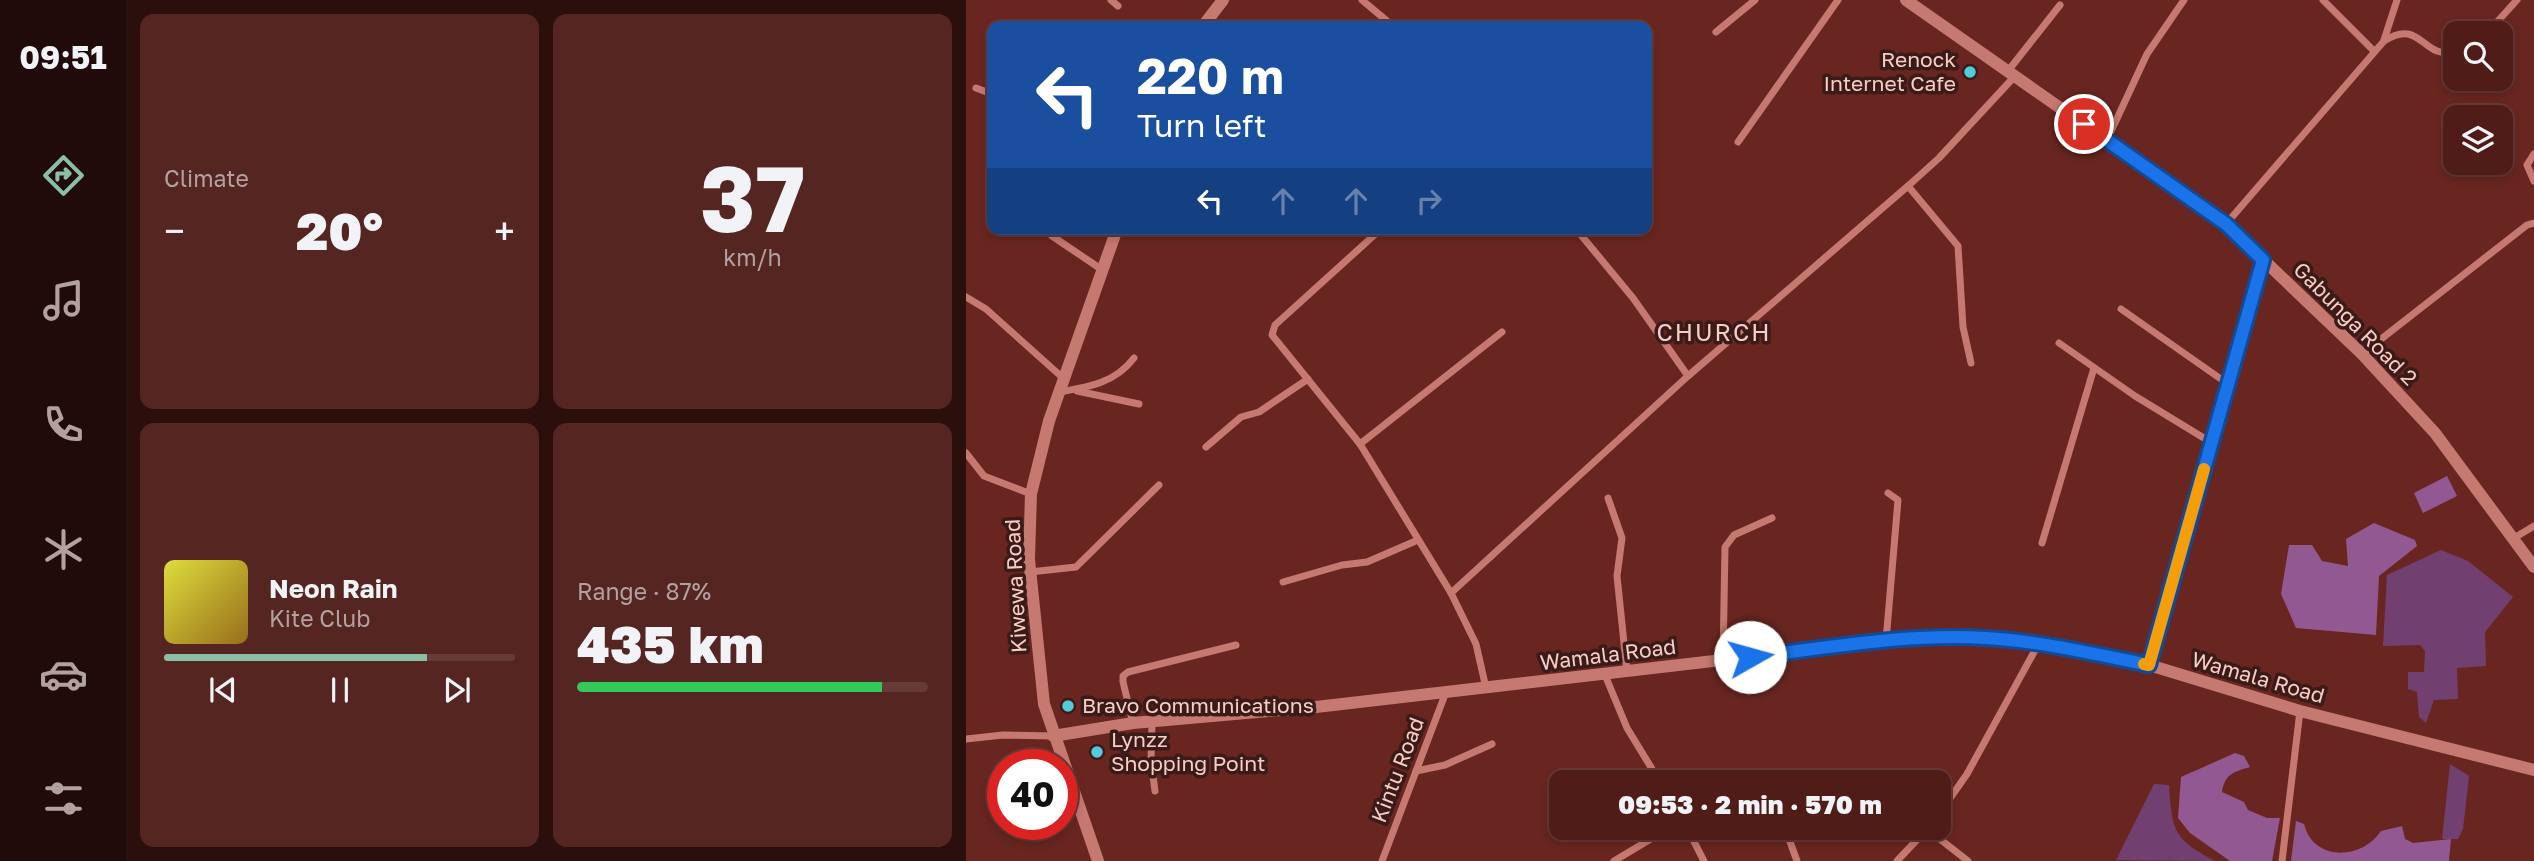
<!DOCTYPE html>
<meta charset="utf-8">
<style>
:root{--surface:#4f1c18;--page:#552521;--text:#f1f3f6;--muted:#b3a1a2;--line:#663a37;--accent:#8abfa5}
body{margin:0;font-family:"Golos Text",sans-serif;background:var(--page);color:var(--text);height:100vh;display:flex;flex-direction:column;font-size:26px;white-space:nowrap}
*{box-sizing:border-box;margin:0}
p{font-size:23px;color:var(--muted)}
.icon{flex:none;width:38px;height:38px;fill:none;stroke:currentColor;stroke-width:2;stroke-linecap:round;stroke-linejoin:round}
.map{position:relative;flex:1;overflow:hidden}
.drawer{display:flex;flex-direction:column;gap:14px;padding:14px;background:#2b0f0d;width:840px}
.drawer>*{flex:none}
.banner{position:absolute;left:21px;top:21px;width:665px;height:214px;border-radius:14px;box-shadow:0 4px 10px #0003,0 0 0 2px var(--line);background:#1a4fa0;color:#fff;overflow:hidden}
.controls{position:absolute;left:1477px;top:21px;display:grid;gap:14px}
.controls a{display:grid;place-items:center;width:70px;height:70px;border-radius:14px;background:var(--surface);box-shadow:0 4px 10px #0003,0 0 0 2px var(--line);font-size:35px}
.speed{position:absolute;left:21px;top:749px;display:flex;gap:14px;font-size:35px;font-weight:700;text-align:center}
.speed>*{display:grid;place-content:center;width:91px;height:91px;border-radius:50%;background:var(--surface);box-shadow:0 4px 10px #0003,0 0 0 2px var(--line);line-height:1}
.speed .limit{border:10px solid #d22;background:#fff;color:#111}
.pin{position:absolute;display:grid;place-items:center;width:60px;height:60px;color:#fff;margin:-30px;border:4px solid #fff;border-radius:50%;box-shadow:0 2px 7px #0007}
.me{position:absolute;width:77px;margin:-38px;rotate:83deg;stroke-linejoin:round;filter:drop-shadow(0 0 5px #0008)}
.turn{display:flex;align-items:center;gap:24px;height:147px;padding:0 35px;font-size:32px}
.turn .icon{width:91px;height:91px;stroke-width:2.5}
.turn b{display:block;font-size:49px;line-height:60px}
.lanes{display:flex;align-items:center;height:66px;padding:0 35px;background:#0003;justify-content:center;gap:35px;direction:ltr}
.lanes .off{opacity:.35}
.big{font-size:52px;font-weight:800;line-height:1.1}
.drawer .card{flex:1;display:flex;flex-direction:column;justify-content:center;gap:10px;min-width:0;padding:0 24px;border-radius:14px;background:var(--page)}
.drawer .dial{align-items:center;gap:0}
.dial b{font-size:91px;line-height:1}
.song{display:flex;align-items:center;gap:21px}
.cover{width:84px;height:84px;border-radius:10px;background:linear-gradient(135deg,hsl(60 70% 55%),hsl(40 70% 35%))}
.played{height:7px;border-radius:4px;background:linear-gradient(90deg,var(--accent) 75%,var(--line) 75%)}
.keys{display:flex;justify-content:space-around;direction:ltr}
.heat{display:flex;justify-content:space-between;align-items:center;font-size:38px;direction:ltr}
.charge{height:10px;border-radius:5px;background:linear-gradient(90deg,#34c759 87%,var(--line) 0)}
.drawer .tiles{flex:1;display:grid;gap:14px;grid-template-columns:repeat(2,1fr)}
.trip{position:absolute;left:583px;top:770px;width:402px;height:70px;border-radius:14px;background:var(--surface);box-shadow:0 4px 10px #0003,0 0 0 2px var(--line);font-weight:800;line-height:70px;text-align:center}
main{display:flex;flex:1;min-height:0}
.menu{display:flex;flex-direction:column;width:126px;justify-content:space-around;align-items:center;background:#200b0a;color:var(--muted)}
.menu .icon{width:49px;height:49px}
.menu .selected{color:var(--accent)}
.menu b{font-size:32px;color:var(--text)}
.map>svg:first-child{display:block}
.green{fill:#714070}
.forest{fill:#915891}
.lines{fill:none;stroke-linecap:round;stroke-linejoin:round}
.minor{stroke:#c67970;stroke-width:7}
.tertiary{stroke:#c67970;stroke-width:12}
.route-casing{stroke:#114b97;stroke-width:18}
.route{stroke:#1a73e8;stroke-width:12}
.slow{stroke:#f59e0b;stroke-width:12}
.poi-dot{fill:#53cbdb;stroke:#3a1b18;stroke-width:2.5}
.labels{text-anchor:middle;stroke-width:7;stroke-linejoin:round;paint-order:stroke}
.poi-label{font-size:21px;fill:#f8cdc7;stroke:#3a1b18;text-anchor:start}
.street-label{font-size:21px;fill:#f8cdc7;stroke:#3a1b18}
.quarter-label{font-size:24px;letter-spacing:2px;fill:#f8cdc7;stroke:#3a1b18}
</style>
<main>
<nav class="menu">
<b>09:51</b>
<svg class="icon selected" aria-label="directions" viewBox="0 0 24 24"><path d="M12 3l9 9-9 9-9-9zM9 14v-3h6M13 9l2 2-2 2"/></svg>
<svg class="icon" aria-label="music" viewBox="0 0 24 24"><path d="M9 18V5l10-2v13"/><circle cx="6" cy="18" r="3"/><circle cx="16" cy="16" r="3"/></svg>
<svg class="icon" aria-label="phone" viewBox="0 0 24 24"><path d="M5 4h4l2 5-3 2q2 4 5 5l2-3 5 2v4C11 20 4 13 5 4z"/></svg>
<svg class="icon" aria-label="climate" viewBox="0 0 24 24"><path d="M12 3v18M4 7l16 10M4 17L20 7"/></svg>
<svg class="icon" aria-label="car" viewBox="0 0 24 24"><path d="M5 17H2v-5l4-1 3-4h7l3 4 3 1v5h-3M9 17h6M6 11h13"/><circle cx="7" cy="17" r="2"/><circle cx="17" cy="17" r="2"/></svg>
<svg class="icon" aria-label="filters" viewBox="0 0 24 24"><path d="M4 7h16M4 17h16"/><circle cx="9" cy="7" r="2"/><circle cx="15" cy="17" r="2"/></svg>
</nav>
<section class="drawer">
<div class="tiles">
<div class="card"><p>Climate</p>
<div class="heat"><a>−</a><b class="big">20°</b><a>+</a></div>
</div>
<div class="card dial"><b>37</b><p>km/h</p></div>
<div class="card">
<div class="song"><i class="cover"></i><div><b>Neon Rain</b><p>Kite Club</p></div></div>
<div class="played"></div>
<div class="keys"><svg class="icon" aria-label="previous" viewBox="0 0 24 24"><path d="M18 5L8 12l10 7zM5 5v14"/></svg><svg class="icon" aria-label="pause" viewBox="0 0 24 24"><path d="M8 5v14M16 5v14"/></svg><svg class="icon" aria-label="next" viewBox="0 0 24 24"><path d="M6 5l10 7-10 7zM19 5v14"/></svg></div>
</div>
<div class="card"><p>Range · 87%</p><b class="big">435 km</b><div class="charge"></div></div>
</div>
</section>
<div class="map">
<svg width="1568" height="861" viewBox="0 0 1568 861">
<rect width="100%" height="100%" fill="#692620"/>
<!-- green -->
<g class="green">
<polygon points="1475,550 1502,561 1547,597 1519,632 1520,666 1491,668 1492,699 1468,700 1460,723 1453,717 1451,692 1442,689 1442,672 1458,672 1459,651 1454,645 1417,646 1421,575"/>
<polygon points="1484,764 1503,776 1497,829 1492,839 1476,839"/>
<path d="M1188 784 1203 785C1206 832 1208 839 1249 861L1150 860Z"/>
</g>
<!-- forest -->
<g class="forest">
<polygon points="1481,476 1491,496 1457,513 1448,493"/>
<polygon points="1408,523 1449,540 1451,546 1413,576 1410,635 1330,628 1315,594 1323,545 1346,545 1356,561 1382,566 1380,539"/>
<path d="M1269 753 1278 756 1284 767C1267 772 1259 774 1256 792L1278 802 1282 810 1301 818H1314L1306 861H1264L1224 833 1212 818 1215 777Z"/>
<path d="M1330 821 1338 824C1347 861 1395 861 1415 831L1436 826 1439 839 1447 843 1485 839 1483 861H1325Z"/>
</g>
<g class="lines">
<!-- minor -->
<g class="minor">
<polyline points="145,0 152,6"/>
<polyline points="396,0 427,26"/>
<polyline points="1357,0 1408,51"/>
<polyline points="750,32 789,0"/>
<polyline points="1521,33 1551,0"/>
<polyline points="1418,40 1431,0"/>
<polyline points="1042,71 1094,5"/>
<polyline points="10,88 26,94"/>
<polyline points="1141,140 1181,54 1218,0"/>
<polyline points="772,142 872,0"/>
<polyline points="1568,154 1561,165 1568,181"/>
<polyline points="942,186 973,158 1049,76"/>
<path d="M1260 224 1418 41C1455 17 1456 60 1489 52"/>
<polyline points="415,229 309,325 306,335 394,444 485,593 510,644 520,688"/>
<polyline points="610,229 667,298 722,376"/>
<polyline points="86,236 135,269"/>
<polyline points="0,297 20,309 97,378"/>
<polyline points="1155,309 1262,384"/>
<polyline points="1093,343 1169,396 1246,443"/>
<polyline points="1396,354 1561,225 1568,223"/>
<polyline points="111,391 173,404"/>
<path d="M93 392C123 387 149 383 168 358"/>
<polyline points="394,444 536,332"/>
<polyline points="240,447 275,417 293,412 342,379"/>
<polyline points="0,453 18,476 65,494"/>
<polyline points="642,498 656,538 651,576 661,672"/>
<polyline points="1548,538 1568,526"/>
<polyline points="1076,543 1128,368"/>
<polyline points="64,572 110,567 193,485"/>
<polyline points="317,582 376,565 401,562 452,540"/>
<polyline points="485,593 722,376 942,186 992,246 997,327 1005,363"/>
<polyline points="920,641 932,500 922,493"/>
<polyline points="757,660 759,547 768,535 806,518"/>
<polyline points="1183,665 1297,260"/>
<polyline points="639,675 661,728 694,782"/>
<polyline points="186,722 185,761 189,791"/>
<polyline points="167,723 157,682 157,676 162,672 270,645"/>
<polyline points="0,739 37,735 87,736"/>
<polyline points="450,771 479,765 526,744"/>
<polyline points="973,814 1001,774 1073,643"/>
<polyline points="721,828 738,861"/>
<polyline points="819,828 831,861"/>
<polyline points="961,829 1002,861"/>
<polyline points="416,861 480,692"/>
<polyline points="648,861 703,828"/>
<polyline points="931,861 962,828"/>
<polyline points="1316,861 1334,711"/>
</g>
<!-- tertiary -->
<g class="tertiary">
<polyline points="940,0 1260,224 1396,354 1469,433 1568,567"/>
<polyline points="237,26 257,0"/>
<polyline points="87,736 167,723 350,707 920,641 1019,638 1073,643 1183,665 1334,711 1568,770"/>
<polyline points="132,861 78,704 63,559 65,494 83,421 151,229"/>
</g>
</g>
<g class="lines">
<!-- route casing -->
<g class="route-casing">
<path id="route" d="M784 657C861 648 941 633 1019 638 1074 641 1129 654 1183 665L1297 260 1260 224 1118 124"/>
</g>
<!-- route -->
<use href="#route" class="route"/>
<!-- slow -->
<polyline class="slow" points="1178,664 1183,665 1238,469"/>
</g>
<!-- markers -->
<g class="poi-dot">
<circle cx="1004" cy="72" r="7"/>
<circle cx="102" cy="706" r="7"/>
<circle cx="131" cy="752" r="7"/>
</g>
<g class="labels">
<!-- poi labels -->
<g class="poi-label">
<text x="990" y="67" text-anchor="end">Renock<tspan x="990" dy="24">Internet Cafe</tspan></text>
<text x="116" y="713">Bravo Communications</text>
<text x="145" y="747">Lynzz<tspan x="145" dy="24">Shopping Point</tspan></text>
</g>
<!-- street labels -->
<g class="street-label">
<text transform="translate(1389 324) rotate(45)" y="7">Gabunga Road 2</text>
<text transform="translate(50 586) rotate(-93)" y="7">Kiwewa Road</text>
<text transform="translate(642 655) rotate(-7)" y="7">Wamala Road</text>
<text transform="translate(1292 678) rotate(16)" y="7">Wamala Road</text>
<text transform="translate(432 770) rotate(-69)" y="7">Kintu Road</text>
</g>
<!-- quarter labels -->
<g class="quarter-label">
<text x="748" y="341">CHURCH</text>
</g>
</g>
</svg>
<div class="controls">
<a><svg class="icon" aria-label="search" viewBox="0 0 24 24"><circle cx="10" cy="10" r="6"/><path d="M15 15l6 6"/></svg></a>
<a><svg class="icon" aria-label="layers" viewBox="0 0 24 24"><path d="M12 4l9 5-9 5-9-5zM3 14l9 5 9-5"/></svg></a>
</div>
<div class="speed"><div class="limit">40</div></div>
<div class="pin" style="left:1118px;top:124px;background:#d93025"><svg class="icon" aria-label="arrive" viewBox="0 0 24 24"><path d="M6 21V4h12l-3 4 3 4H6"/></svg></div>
<svg class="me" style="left:784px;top:657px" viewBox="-20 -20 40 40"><circle r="19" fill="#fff"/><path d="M0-13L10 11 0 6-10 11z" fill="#1a73e8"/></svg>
<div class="trip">09:53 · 2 min · 570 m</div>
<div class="banner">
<div class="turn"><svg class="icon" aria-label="left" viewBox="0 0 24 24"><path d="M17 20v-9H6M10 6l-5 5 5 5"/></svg><div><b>220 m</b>Turn left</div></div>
<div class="lanes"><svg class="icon" aria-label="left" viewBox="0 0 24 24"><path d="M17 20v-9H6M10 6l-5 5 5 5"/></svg><svg class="icon off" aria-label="ahead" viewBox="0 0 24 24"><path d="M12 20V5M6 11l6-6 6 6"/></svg><svg class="icon off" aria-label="ahead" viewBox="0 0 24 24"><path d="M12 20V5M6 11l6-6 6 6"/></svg><svg class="icon off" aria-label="right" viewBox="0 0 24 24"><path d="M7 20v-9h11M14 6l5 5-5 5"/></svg></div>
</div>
</div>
</main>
